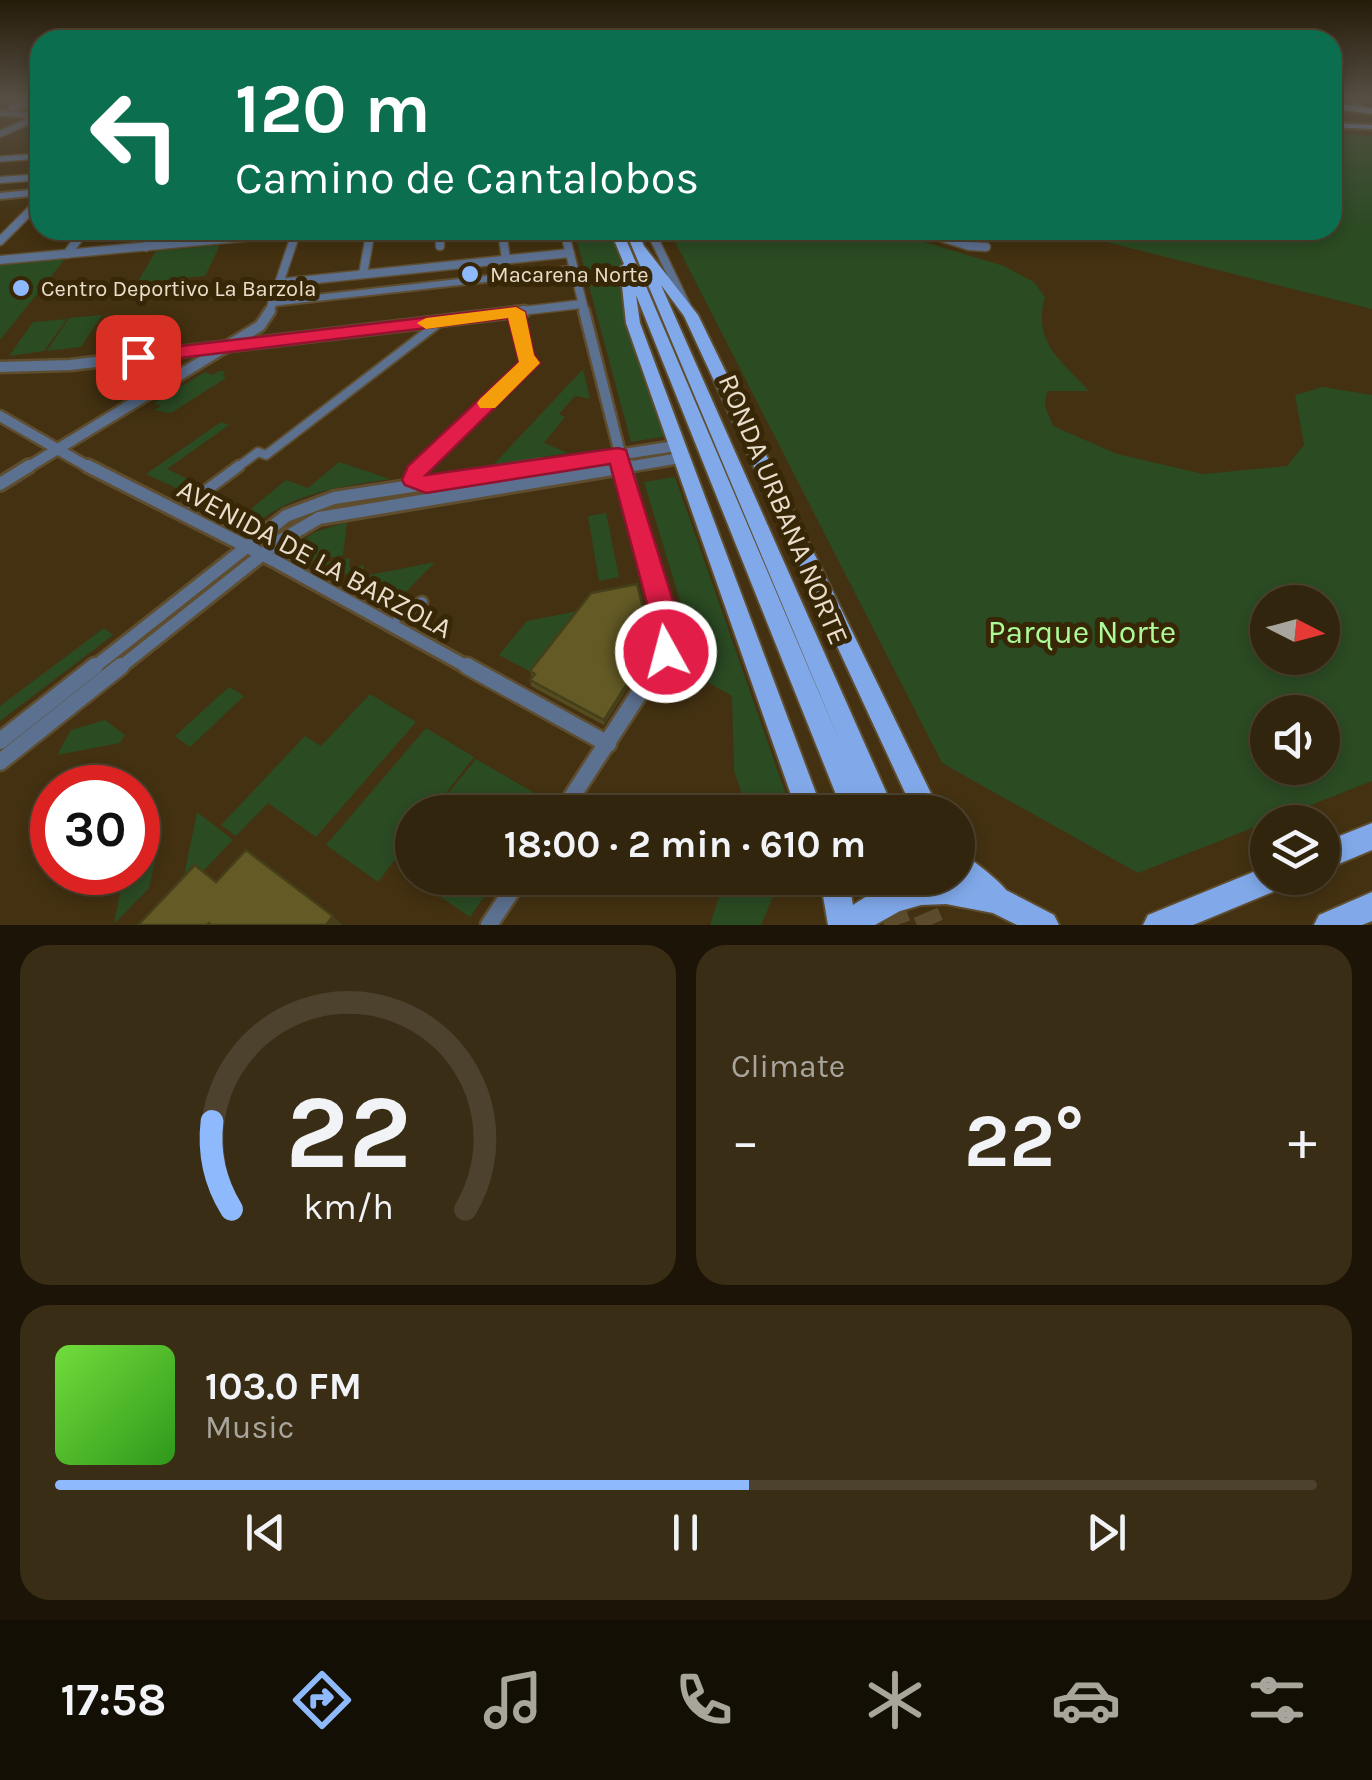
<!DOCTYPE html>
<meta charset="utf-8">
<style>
:root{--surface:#32250d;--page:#3a2d16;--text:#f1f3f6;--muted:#a8a59d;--line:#4d422e;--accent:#8eb9fd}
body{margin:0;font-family:Karla,sans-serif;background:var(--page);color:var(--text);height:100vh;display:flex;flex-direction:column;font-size:38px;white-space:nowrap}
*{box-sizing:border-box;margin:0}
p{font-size:32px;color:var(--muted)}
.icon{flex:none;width:55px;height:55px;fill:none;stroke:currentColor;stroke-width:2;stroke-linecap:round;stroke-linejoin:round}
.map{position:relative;height:925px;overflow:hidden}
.details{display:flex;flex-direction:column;gap:20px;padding:20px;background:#1c1407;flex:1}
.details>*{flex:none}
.top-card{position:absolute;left:30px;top:30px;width:1312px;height:210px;border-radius:30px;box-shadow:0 5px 15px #0003,0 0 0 2px var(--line);background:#0b6e4f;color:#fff;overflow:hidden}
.needle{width:65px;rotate:96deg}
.tools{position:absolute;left:1250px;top:585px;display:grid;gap:20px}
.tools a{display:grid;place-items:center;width:90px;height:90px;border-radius:50%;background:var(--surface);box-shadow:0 5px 15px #0003,0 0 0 2px var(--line);font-size:50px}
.speed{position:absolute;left:30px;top:765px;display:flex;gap:20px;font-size:50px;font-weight:700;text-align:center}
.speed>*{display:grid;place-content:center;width:130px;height:130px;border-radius:50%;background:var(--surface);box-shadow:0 5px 15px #0003,0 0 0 2px var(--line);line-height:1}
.speed .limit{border:15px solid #d22;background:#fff;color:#111}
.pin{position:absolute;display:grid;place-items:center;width:85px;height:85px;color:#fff;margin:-42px;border-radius:20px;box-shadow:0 5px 15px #0006}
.me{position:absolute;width:110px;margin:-55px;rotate:353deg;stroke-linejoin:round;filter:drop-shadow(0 0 8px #0008)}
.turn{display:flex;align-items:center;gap:35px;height:210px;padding:0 40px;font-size:45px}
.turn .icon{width:130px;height:130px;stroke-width:2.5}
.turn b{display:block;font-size:70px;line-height:85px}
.big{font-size:75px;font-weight:700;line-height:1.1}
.details .tile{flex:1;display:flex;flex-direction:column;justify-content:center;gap:15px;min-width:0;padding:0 35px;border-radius:30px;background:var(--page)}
.details .dial{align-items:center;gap:0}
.dial svg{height:260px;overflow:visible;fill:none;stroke:var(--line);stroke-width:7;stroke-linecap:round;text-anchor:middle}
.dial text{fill:var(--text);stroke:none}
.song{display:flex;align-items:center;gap:30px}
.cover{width:120px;height:120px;border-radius:15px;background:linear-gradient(135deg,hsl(100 70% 55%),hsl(110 70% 35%))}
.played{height:10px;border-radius:5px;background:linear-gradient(90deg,var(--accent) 55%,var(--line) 55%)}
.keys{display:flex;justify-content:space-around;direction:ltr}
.heat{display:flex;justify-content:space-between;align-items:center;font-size:55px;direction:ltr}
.details .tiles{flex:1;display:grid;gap:20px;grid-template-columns:1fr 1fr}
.tile:last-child{grid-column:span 2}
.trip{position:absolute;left:395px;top:795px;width:580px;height:100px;border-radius:50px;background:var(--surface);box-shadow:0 5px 15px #0003,0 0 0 2px var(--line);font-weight:700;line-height:100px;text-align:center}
.dock{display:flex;height:160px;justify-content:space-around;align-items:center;background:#140f05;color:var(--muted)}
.dock .icon{width:70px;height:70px}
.dock .on{color:var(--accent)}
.dock b{font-size:45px;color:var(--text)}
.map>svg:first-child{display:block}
.green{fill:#2b4b23;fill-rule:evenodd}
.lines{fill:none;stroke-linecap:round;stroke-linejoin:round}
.primary-tunnel{stroke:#5c4b2d;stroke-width:26;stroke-dasharray:26 12;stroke-linecap:butt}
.pedestrian-far3-casing{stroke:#5e4d2f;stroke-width:8}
.pedestrian-far2-casing{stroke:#5e4d2f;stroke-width:10}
.pedestrian-far1-casing{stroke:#5e4d2f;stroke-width:12}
.pedestrian-casing{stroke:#5e4d2f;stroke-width:15}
.minor-far4-casing{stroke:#5e4d2f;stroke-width:9}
.minor-far3-casing{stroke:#5e4d2f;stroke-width:11}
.minor-far2-casing{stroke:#5e4d2f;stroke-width:15}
.minor-far1-casing{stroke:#5e4d2f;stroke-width:18}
.minor-casing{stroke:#5e4d2f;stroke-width:21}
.secondary-casing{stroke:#5e4d2f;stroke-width:5}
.primary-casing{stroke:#5e4d2f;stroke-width:4}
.pedestrian-far3{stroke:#5c708f;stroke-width:5}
.pedestrian-far2{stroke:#5c708f;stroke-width:6}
.pedestrian-far1{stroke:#5c708f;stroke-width:8}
.pedestrian{stroke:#5c708f;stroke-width:10}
.minor-far4{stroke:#5c708f;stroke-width:6}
.minor-far3{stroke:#5c708f;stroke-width:8}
.minor-far2{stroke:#5c708f;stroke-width:10}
.minor-far1{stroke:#5c708f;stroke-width:12}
.minor{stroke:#5c708f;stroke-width:16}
.secondary{fill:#7190c2;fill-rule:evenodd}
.primary{fill:#81a9ea;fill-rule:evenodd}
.wall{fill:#554d20}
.shaded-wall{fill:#453f1a}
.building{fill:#635a25;stroke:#453f1a;stroke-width:2.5}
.route{fill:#e11d48;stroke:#92132f;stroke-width:2.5}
.slow{fill:#f59e0b}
.poi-dot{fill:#8eb9fd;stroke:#382706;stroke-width:4}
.labels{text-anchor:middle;stroke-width:10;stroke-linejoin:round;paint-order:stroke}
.far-poi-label{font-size:22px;fill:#e9decc;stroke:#382706;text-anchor:start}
.street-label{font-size:28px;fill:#e9decc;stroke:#382706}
.near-park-label{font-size:32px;fill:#acfb98;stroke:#382706}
</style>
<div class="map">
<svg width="1372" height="925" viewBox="0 0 1372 925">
<rect width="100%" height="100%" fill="#433111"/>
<!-- green -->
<g class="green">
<polygon points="1333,133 1372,136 1372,309 1059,230 1332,230"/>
<polygon points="574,230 609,230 621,262 667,436 631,442"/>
<path d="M669 230H884L1004 266 1034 282 1045 297C1032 343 1061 360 1089 391H1047L1045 406 1053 426 1117 454 1203 474 1287 466 1304 445 1295 395 1323 387 1372 395V781L1138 873 942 763ZM1322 602V658H1268V602ZM1322 712V768H1268V712Z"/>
<polygon points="220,245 205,276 137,283 156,251"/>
<polygon points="65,259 0,340 0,265"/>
<polygon points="102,315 81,347 47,351 69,318"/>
<polygon points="67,319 44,351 9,356 33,322"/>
<polygon points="583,369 590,399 575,396 559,414 565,417 544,443 568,453 494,464"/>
<polygon points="219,371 225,371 223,376 226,378 171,413 154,410 161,406 154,403 205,372 213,375"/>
<polygon points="221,422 229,425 167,469 190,480 178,489 146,474"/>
<path d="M339 462 390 479C344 486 296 492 258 522L252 508 286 480 308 488Z"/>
<polygon points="675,477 792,812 748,812 734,771 732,696 704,680 644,482"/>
<polygon points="606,513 619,577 599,581 588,516"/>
<polygon points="347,522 343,555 314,561 292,547 315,532"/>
<polygon points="350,558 349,568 364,565 364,576 435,562 399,599 323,563"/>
<polygon points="583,610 533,673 499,655 527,621"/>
<polygon points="104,628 113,635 0,721 0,706"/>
<polygon points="229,687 244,696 190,747 175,736"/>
<polygon points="370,694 416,722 316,837 268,803 236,836 221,825 305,736 321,746"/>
<polygon points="105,720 125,735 120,743 57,755 71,730"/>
<polygon points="426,728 474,757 431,812 412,812 412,837 378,882 326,845"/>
<polygon points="476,759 548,801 540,812 433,812"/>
<polygon points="197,812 233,840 180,895"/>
<polygon points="138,816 161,834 149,888 114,924 124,873 138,872"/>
<polygon points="413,878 497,878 470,917"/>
<polygon points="725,878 781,878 761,925 710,925"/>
</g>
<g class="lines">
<!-- primary-tunnel -->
<g class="primary-tunnel">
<polyline points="881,878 898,925"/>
<polyline points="910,878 931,925"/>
</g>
<!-- pedestrian-far3 casing -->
<g class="pedestrian-far3-casing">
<g id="pedestrian-far3">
<polyline points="0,113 39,116"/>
<polyline points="0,159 40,156"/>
<polyline points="36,192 40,192"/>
</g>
</g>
<!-- pedestrian-far2 casing -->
<g class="pedestrian-far2-casing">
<g id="pedestrian-far2">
<polyline points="0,196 40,192"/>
<polyline points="272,303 574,269"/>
</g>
</g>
<!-- pedestrian-far1 casing -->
<g class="pedestrian-far1-casing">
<polyline id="pedestrian-far1" points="235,469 258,452 266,455 440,322"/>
</g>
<!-- pedestrian casing -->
<g class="pedestrian-casing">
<g id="pedestrian">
<polyline points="189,503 239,466"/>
<polyline points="398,617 422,602"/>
</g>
</g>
<!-- minor-far4 casing -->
<g class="minor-far4-casing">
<g id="minor-far4">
<polyline points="1346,97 1359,107"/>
<polyline points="11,108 40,100"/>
<polyline points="0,134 40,116"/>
<polyline points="0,180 40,177"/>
</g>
</g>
<!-- minor-far3 casing -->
<g class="minor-far3-casing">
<g id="minor-far3">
<polyline points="440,230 440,246"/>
<polyline points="502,230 506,260"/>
<polyline points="564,230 585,313"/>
<polyline points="650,230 687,307"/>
<polyline points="918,230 969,246 986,247"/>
<polyline points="0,241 40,201"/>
<polyline points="146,247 156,230"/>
<polyline points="67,254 85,230"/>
<polyline points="0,260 320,230"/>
<polyline points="363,274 371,230"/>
<polyline points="279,283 570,253"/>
<polyline points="269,313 297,230"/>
<polyline points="504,313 582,304"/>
</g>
</g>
<!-- minor-far2 casing -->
<g class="minor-far2-casing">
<g id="minor-far2">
<polyline points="584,311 624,469"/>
<polyline points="0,367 70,365 525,311"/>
<polyline points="0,416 92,469"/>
<polyline points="25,469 260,326 270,311"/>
<polyline points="418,469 530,363 524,356 516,312"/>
<polyline points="526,469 676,446"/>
<polyline points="615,469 680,458"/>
</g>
</g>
<!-- minor-far1 casing -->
<g class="minor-far1-casing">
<g id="minor-far1">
<polyline points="88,466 277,562 471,669"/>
<polyline points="421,466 413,480 422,483"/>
<polyline points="624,466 668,641 655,669"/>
<polyline points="0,484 29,466"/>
<polyline points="92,669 286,516 334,498 542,466"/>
<polyline points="118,669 278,542 319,518 630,466"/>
</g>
</g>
<!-- minor casing -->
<g class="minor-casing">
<g id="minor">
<polyline points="467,666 608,744"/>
<polyline points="0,741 95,666"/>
<polyline points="0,762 121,666"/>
<polyline points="562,812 657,666"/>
<polyline points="489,925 520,878"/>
</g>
</g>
<!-- secondary casing -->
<g class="secondary-casing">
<polygon id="secondary" points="1332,123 1372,125 1372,129 1332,127"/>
</g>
<!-- primary casing -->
<g class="primary-casing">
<g id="primary">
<polygon points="1332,103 1372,108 1372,114 1332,108"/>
<polygon points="610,230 622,230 840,742 625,230 637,230 644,246 698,315 940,812 914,812 684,316 661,285 895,812 843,812 636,295 640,323 823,812 797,812 626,323 620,267 624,264"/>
<polygon points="1372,823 1372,850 1322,871 1322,843"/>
<path d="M958 851C967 855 1001 882 1006 890L1054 915 1059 925H1017L993 913 946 904 921 905 900 911 875 925H828L820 878H848L853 905C886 882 919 878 958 878Z"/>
<polygon points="1268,866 1268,878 1286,878 1282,888 1193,925 1143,925 1148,915"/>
<polygon points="1372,892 1372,921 1362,925 1314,925 1319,915"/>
</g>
</g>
<!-- pedestrian-far3 -->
<use href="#pedestrian-far3" class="pedestrian-far3"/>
<!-- pedestrian-far2 -->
<use href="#pedestrian-far2" class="pedestrian-far2"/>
<!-- pedestrian-far1 -->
<use href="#pedestrian-far1" class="pedestrian-far1"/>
<!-- pedestrian -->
<use href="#pedestrian" class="pedestrian"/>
<!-- minor-far4 -->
<use href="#minor-far4" class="minor-far4"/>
<!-- minor-far3 -->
<use href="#minor-far3" class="minor-far3"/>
<!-- minor-far2 -->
<use href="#minor-far2" class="minor-far2"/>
<!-- minor-far1 -->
<use href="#minor-far1" class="minor-far1"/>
<!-- minor -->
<use href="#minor" class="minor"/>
<!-- secondary -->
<use href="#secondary" class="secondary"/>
<!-- primary -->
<use href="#primary" class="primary"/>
</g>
<!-- wall -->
<polygon class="wall" points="652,649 604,725 531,686 530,680 532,677 530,671"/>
<!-- shaded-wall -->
<g class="shaded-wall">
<polygon points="652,644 652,649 604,725 604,720"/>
<polygon points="333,916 342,924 341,925 326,925"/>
</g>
<!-- building -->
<g class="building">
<polygon points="637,584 652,644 604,720 530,680 535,674 530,671 591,593"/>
<polygon points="246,850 333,916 326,925 211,925 209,923 207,925 138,925 195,865 216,882"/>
</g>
<!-- sky -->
<linearGradient id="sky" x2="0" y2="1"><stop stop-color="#251b09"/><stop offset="0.43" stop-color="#554e43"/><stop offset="1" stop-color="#554e43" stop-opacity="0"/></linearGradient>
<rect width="1372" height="227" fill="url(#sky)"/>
<!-- route -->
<polygon class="route" points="516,307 525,312 534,355 540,363 426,475 618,448 626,450 682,630 677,660 666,664 656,660 652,652 654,630 610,464 426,493 405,485 402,480 408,466 519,362 508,318 138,363 128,357 138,351"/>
<!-- slow -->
<polygon class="slow" points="516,307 525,312 534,355 540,363 495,408 480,408 477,403 480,399 519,362 508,318 426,329 417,323 426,318"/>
<!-- markers -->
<g class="poi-dot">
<circle cx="470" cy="274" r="10"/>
<circle cx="21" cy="288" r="10"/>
</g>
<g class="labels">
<!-- far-poi labels -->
<g class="far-poi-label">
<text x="490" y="282">Macarena Norte</text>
<text x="41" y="296">Centro Deportivo La Barzola</text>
</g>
<!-- street labels -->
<g class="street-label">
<text transform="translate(784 509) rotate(67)" y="10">RONDA URBANA NORTE</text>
<text transform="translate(315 558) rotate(28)" y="10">AVENIDA DE LA BARZOLA</text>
</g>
<!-- near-park labels -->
<g class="near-park-label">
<text x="1082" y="643">Parque Norte</text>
</g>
</g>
</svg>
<div class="tools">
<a><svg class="needle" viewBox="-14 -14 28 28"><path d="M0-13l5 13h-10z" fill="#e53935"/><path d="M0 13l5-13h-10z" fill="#a8a59d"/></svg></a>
<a><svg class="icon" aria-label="sound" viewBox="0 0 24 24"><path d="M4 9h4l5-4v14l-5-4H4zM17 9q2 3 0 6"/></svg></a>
<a><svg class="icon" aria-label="layers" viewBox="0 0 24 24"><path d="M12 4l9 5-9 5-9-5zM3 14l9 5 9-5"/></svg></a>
</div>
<div class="speed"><div class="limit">30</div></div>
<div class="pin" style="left:138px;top:357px;background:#d93025"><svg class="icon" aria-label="arrive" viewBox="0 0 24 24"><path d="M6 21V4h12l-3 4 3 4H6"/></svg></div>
<svg class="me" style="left:666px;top:652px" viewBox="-20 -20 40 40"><circle r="17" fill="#e11d48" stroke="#fff" stroke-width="3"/><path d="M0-11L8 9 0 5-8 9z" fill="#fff"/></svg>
<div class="trip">18:00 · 2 min · 610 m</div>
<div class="top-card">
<div class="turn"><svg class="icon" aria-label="left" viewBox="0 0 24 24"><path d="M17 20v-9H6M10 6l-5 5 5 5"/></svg><div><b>120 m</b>Camino de Cantalobos</div></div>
</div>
</div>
<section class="details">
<div class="tiles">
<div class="tile dial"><svg viewBox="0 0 100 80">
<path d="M14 69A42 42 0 1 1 86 69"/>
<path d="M14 69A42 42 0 0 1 8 42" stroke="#8eb9fd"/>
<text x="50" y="56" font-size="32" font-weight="700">22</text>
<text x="50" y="72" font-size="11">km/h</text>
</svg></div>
<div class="tile"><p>Climate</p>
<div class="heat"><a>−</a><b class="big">22°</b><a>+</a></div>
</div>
<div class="tile">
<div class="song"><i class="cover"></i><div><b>103.0 FM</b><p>Music</p></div></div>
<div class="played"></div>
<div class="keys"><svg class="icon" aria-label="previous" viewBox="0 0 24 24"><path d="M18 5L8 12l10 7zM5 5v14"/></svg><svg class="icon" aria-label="pause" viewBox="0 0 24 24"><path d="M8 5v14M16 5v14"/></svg><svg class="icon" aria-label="next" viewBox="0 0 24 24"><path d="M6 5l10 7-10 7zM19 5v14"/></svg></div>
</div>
</div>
</section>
<nav class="dock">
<b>17:58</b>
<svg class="icon on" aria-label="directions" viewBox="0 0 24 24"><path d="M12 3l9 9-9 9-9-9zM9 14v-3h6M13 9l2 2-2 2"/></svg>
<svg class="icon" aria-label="music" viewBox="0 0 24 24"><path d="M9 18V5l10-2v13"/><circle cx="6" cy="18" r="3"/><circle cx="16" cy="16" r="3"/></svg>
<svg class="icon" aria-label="phone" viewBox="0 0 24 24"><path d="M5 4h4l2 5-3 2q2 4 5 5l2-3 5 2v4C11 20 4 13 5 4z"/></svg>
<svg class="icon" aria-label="climate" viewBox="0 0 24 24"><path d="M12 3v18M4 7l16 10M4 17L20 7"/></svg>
<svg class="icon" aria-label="car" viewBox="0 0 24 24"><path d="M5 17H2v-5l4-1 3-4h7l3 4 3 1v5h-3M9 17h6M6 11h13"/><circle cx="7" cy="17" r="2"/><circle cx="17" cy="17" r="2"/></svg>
<svg class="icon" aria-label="filters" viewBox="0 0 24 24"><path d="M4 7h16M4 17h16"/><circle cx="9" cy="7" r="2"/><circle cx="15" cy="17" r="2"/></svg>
</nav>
